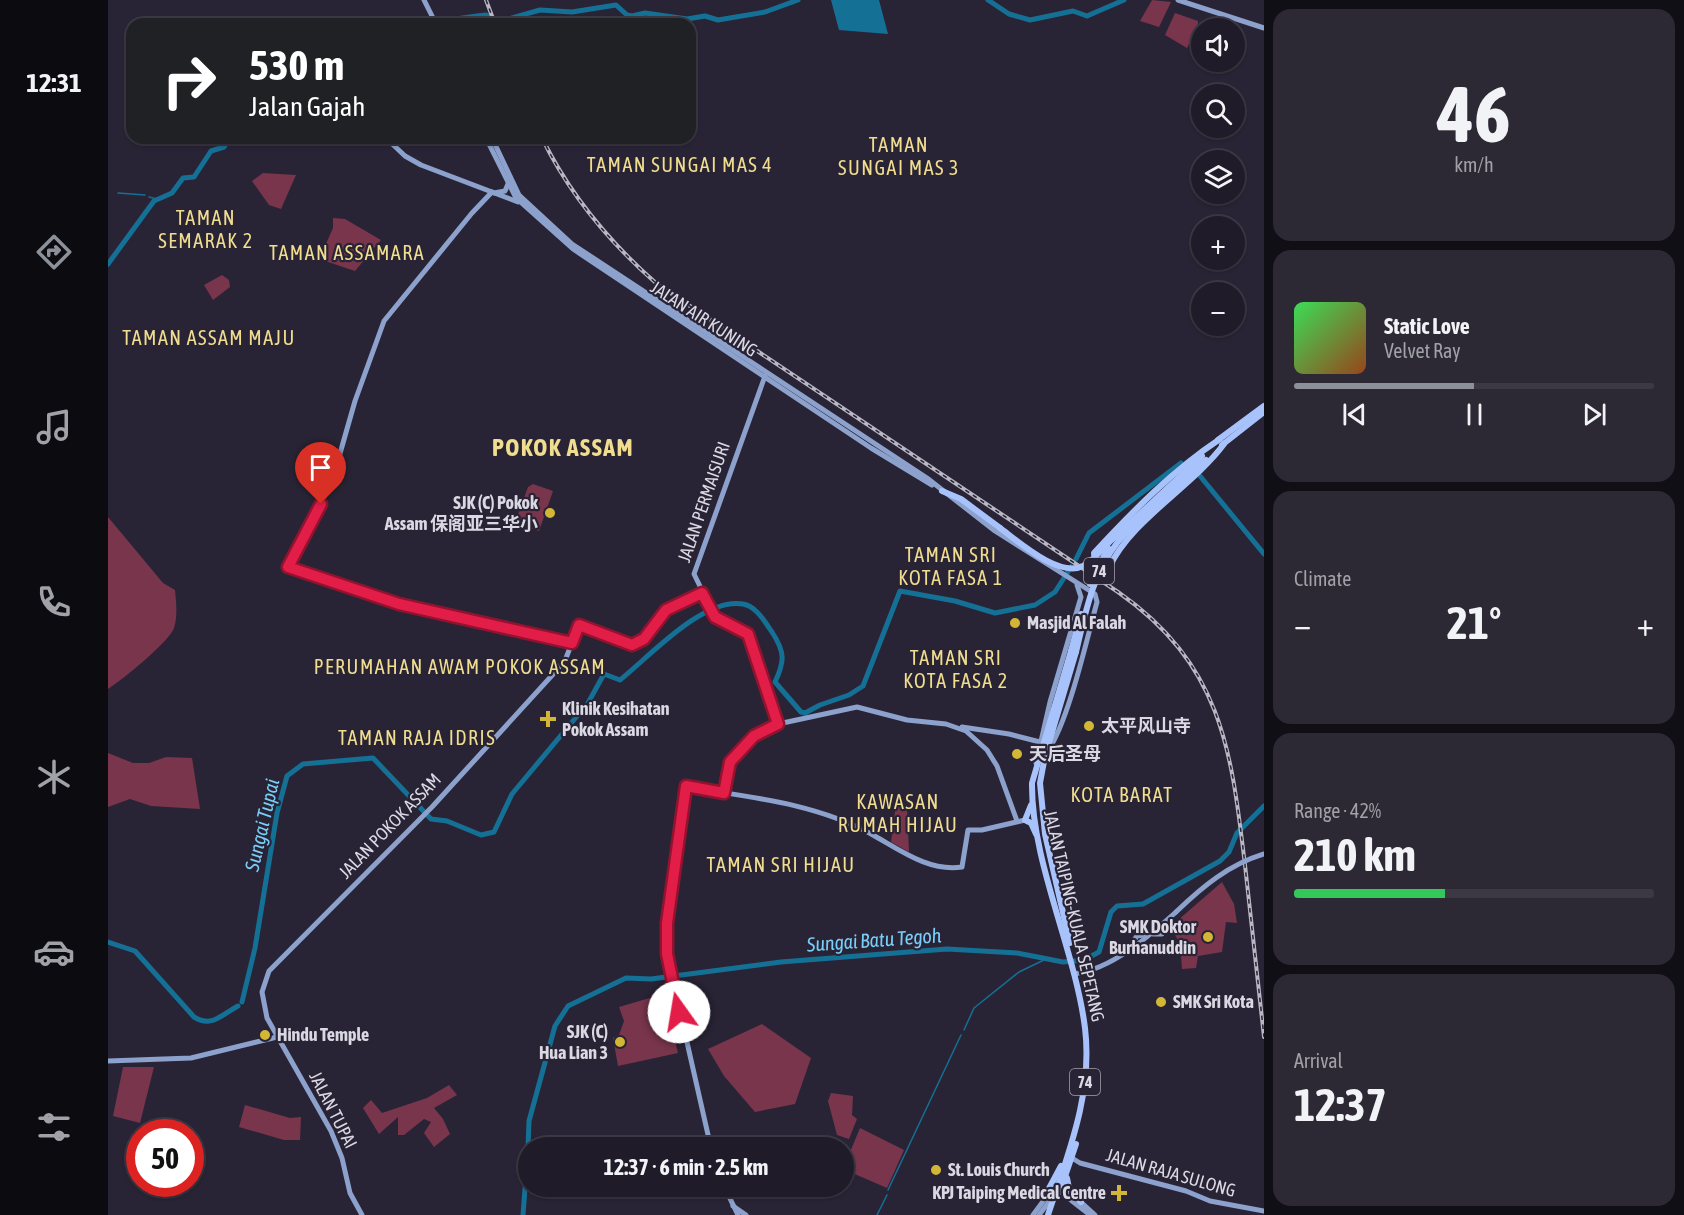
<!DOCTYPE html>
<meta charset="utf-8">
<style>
:root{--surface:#1f1b28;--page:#2c2834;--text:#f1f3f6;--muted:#a1a1a8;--line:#3c3945;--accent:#8c9099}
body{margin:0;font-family:"Asap Condensed","Noto Sans SC",sans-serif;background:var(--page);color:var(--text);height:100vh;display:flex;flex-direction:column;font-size:22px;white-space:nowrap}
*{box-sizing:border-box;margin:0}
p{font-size:20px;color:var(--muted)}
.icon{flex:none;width:33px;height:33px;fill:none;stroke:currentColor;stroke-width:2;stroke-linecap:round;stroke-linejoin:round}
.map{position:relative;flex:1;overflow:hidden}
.details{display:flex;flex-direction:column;gap:9px;padding:9px;background:#110f16;width:420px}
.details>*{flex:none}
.top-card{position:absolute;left:18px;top:18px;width:570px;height:126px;border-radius:18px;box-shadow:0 2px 4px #0004,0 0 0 2px var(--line);background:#202124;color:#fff;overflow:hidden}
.tools{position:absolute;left:1083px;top:18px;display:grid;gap:12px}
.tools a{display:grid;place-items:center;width:54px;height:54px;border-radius:50%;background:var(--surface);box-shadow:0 2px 4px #0004,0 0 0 2px var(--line);font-size:30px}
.speed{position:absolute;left:18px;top:1119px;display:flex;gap:12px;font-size:30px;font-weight:700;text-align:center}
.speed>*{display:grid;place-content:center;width:78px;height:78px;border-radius:50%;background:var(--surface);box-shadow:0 2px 4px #0004,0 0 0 2px var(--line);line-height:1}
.speed .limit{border:9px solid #d22;background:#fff;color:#111}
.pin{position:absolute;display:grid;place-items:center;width:51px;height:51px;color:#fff;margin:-62px -26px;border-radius:50% 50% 50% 0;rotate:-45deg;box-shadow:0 0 6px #0007}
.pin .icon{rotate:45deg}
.me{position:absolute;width:66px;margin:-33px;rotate:347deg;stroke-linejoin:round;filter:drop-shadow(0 0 4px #0008)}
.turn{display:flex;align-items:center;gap:21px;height:126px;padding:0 24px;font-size:27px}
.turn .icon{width:78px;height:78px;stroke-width:2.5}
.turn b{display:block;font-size:42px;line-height:51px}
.big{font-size:45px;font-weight:700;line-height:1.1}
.details .card{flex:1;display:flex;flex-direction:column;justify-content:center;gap:9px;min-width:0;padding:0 21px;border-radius:18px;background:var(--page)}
.details .dial{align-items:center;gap:0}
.dial b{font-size:78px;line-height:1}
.song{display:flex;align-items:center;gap:18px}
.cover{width:72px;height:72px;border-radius:9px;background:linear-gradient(135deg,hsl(130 70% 55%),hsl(20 70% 35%))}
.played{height:6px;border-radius:3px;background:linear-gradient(90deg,var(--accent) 50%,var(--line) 50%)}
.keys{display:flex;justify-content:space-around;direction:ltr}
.heat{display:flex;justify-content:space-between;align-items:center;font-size:33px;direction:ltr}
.charge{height:9px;border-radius:4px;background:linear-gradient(90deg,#34c759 42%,var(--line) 0)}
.trip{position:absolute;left:410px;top:1137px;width:336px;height:60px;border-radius:30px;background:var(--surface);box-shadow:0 2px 4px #0004,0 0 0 2px var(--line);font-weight:700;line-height:60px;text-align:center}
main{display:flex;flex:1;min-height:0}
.tab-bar{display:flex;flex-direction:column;width:108px;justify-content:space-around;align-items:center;background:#0c0b10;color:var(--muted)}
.tab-bar .icon{width:42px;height:42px}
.tab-bar .selected{color:var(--accent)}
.tab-bar b{font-size:27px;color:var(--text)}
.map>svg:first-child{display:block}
.green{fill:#78354c}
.water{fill:#157096}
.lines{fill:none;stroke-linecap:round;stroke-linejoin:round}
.stream{stroke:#157096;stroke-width:1.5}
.river{stroke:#157096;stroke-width:5}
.secondary{stroke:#8ca1cc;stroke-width:5}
.primary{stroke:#a8c3fb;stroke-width:6}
.rail-casing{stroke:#b9b7c3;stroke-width:4}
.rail{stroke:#292435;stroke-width:1.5;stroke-dasharray:4.5;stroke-linecap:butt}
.secondary-bridge{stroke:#8ca1cc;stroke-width:5}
.primary-bridge{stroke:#a8c3fb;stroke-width:6}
.route-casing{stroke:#92132f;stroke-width:15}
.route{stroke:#e11d48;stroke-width:10}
.poi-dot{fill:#d3b635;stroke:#292435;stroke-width:2}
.labels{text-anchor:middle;stroke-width:4.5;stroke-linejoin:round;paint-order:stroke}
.shield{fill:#292435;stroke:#a5a2af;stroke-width:1.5}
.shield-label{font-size:16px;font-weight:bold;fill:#dad8e3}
.street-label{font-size:18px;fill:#dad8e3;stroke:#292435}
.poi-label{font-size:18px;font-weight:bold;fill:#dad8e3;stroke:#292435;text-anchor:start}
.neighbourhood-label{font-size:20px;letter-spacing:1.5px;fill:#f0dd8f;stroke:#292435}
.water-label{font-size:20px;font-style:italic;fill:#78cef9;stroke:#292435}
.district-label{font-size:24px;font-weight:bold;letter-spacing:1.5px;fill:#f0dd8f;stroke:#292435}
</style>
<main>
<nav class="tab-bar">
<b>12:31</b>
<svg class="icon selected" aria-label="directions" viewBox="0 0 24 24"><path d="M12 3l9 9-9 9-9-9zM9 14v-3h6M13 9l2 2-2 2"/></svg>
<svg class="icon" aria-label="music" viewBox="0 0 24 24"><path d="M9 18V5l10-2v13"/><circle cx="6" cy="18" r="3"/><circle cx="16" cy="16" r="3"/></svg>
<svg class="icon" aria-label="phone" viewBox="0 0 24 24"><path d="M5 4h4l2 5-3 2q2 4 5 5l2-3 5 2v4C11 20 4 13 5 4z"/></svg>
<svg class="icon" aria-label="climate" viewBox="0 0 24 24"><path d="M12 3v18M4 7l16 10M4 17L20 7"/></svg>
<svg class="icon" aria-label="car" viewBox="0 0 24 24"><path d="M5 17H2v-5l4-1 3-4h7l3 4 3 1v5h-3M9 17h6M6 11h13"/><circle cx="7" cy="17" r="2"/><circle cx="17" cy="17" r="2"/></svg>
<svg class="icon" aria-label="filters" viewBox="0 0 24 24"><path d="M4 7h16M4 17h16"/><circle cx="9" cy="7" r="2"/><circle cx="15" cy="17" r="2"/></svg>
</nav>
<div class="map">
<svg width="1156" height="1215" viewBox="0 0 1156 1215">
<rect width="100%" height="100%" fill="#292435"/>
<!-- green -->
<g class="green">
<polygon points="1044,0 1063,2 1051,27 1032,21"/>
<polygon points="1067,13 1090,21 1089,47 1081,44 1079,48 1057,35"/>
<polygon points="155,173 188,175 173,209 161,205 144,181"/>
<polygon points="225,218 237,219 273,240 247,271 214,260 213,255 225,228"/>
<polygon points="114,275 121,280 122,287 105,300 96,285"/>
<polygon points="425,484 445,491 431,531 407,523 420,487"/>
<path d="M0 517 55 583 67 590C68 602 70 616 66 628 61 642 14 680 0 689Z"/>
<polygon points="0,753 25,763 41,763 58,757 84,758 92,809 43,806 22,799 0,807"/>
<polygon points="788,804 799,808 801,852 783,842"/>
<polygon points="1114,882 1126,904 1129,923 1118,922 1114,952 1090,956 1088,968 1074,969 1072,943 1062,927"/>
<polygon points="545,997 557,1001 570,1053 510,1066 505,1038 511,1035 516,1021 511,1007"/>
<polygon points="654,1024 703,1058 687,1104 647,1112 616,1076 600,1049"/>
<polygon points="15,1067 46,1067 32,1123 5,1116"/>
<polygon points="341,1085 349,1095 326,1108 335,1119 342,1134 326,1147 316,1133 323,1122 316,1119 296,1135 290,1135 290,1117 271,1134 255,1108 263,1100 274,1113 319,1098"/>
<polygon points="723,1093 745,1096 744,1115 749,1119 741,1139 729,1135 720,1101"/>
<polygon points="137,1105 182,1118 193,1117 192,1140 176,1140 131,1127"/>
<polygon points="752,1128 796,1150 779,1188 735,1169"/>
</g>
<!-- water -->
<polygon class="water" points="723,0 771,0 780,34 731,30"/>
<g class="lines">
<!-- stream -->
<g class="stream">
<polyline points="10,193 37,195"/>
<polyline points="41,197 49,199"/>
<polyline points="856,1030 866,1008 911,972 938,959"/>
<polyline points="780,1190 853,1035"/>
<polyline points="769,1215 779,1195"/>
</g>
<!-- river -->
<g class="river">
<polyline points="880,0 901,14 922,20 965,11 979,16 1016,0"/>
<polyline points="337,24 341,20 369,16 378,15 393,21 432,10 464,12 508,5 519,15 524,16 537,13 579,19 597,16 610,20 657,12 690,0"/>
<polyline points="0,264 46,201 64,193 75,178 86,177 103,151 116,147 122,138"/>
<polyline points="1092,476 1156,554"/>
<polyline points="968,559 981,533 1073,463"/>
<path d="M0 942 27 951 86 1017C104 1028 113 1015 130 1006"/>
<path d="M134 1002 147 948 169 813 179 776 195 764 265 758 323 819 339 821 373 835 386 832 404 794 480 703 496 674 512 680C541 657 595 597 635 604 648 606 657 622 664 632 677 652 677 661 667 682L693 712 697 713 712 705 741 695 755 686 792 591 847 601 887 613 927 605 947 592 963 567"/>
<polyline points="420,1148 421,1121 447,1026 460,1006 518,978 543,979 673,962 839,949 909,953 955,962 976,960 991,952 1003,912 1009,906 1035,904 1112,861 1121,852 1129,833 1156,806"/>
<polyline points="415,1215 420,1149"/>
</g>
<!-- secondary -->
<g class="secondary">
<polyline points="316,0 328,24"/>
<polyline points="1070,0 1156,28"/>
<polyline points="278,138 297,156 313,165 410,202"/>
<polyline points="378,138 408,198 465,249 763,448 824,485"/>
<path d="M384 138 411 195 464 244 819 478 887 531 987 594 989 602C978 642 961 719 940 751"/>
<polyline points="384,192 364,213 276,321 247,401 227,471 207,517 180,567 291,604 464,643"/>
<polyline points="386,193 397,191 400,184"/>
<polyline points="657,376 586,574 607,617 640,634 670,724"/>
<polyline points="854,727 901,734 932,742"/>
<polyline points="928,763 942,702 973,597 969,585"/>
<polyline points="616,793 622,763 653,731 670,724 749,707 799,720 838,724 858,731 879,750 889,766 909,821"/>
<polyline points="1045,934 1054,934 1055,924"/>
<polyline points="1022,946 1029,936 1041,934"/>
<path d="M966 974C1004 969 1040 937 1068 912"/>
<polyline points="0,1061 83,1058 169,1037"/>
<path d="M603 1148 559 954 560 902 578 787C641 797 708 803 765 835 792 850 821 872 854 867L860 830H874L917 820"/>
<polyline points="964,1158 972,1163 1078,1191 1102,1201 1156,1211"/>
<polyline points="616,1186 630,1215"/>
<polyline points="950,1188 975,1204 987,1215"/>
<polyline points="625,1206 638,1215"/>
<polyline points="254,1215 242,1193 234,1158 223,1131 159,1018 154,992 161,971 324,807 448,671 458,658 471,625 529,645 558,611 594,593"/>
<polyline points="925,1215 942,1192"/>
<polyline points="931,1215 947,1194 959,1197 982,1215"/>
</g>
<!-- primary -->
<g class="primary">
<path d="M1112 439C1065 470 1024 512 986 553L987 564 991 568H1001C1022 521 1084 487 1116 444"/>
<polyline points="1110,440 1156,406"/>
<polyline points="1114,445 1156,412"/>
<polyline points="834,491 853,499 892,528"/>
<polyline points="1046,507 1098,460"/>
<polyline points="1007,537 1094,456"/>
<polyline points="923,805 917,820 923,823 928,834"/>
<polyline points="962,943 937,834 932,783 937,756 968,652"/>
<polyline points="959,1178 961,1188 973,1202"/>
<polyline points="938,1194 953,1166"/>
<polyline points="950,1197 968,1144"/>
<path d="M940 1215C960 1154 985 1094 977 1028 967 949 923 861 924 783L963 651"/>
</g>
<!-- rail casing -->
<g class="rail-casing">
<g id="rail">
<polyline points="378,0 387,24"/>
<path d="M434 138C462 195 501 242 549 284L1010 592C1114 665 1123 749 1137 865 1143 922 1150 980 1156 1037"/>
</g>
</g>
<!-- rail -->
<use href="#rail" class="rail"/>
<!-- secondary-bridge -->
<path class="secondary-bridge" d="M1068 912C1094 887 1120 865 1156 854"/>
<!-- primary-bridge -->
<g class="primary-bridge">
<path d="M892 528C911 542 951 578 975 566 988 559 996 546 1007 537"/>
<polyline points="982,584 1000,548"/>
<polyline points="963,651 973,614"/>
<path d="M968 652C977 615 984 575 1009 543 1019 530 1033 519 1046 507"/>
</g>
</g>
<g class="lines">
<!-- route casing -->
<g class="route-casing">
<polyline id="route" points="213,504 180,567 291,604 464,643 471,625 524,645 536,639 558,610 594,593 607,617 640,634 670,724 646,736 622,762 616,793 578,786 559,923 559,954 571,1012"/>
</g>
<!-- route -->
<use href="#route" class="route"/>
</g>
<!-- markers -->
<g class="poi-dot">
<circle cx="442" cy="513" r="6"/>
<circle cx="907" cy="623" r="6"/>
<path d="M437 710h6v6h6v6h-6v6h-6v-6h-6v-6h6z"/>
<circle cx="981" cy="726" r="6"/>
<circle cx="909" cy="754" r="6"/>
<circle cx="1100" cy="937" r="6"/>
<circle cx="1053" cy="1002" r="6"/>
<circle cx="157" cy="1035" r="6"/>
<circle cx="512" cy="1042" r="6"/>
<circle cx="828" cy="1170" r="6"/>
<path d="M1008 1184h6v6h6v6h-6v6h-6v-6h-6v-6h6z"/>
</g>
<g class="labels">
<!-- shield labels -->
<g class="shield">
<rect x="976" y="558" width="30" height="26" rx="4.5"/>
<rect x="962" y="1069" width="30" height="26" rx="4.5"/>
</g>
<g class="shield-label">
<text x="991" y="577">74</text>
<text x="977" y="1088">74</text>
</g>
<!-- street labels -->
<g class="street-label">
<text transform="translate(596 319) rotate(33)" y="6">JALAN AIR KUNING</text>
<text transform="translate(596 502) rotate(-71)" y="6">JALAN PERMAISURI</text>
<text transform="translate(282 826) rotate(-46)" y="6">JALAN POKOK ASSAM</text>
<text transform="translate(966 916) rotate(77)" y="6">JALAN TAIPING-KUALA SEPETANG</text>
<text transform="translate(225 1110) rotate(63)" y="6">JALAN TUPAI</text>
<text transform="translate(1063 1173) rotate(16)" y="6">JALAN RAJA SULONG</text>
</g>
<!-- poi labels -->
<g class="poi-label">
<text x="430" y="509" text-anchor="end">SJK (C) Pokok<tspan x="430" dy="21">Assam 保阁亚三华小</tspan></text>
<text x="919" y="629">Masjid Al Falah</text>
<text x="454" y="715">Klinik Kesihatan<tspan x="454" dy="21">Pokok Assam</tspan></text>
<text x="993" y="732">太平风山寺</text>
<text x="921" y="760">天后圣母</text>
<text x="1088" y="933" text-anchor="end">SMK Doktor<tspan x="1088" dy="21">Burhanuddin</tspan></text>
<text x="1065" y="1008">SMK Sri Kota</text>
<text x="500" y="1038" text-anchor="end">SJK (C)<tspan x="500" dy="21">Hua Lian 3</tspan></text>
<text x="169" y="1041">Hindu Temple</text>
<text x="840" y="1176">St. Louis Church</text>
<text x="998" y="1199" text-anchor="end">KPJ Taiping Medical Centre</text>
</g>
<!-- neighbourhood labels -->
<g class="neighbourhood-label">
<text x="791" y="152">TAMAN<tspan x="791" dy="23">SUNGAI MAS 3</tspan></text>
<text x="572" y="172">TAMAN SUNGAI MAS 4</text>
<text x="98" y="225">TAMAN<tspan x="98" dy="23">SEMARAK 2</tspan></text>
<text x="239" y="260">TAMAN ASSAMARA</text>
<text x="101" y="345">TAMAN ASSAM MAJU</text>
<text x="843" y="562">TAMAN SRI<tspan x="843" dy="23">KOTA FASA 1</tspan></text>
<text x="848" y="665">TAMAN SRI<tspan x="848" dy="23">KOTA FASA 2</tspan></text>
<text x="352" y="674">PERUMAHAN AWAM POKOK ASSAM</text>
<text x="309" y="745">TAMAN RAJA IDRIS</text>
<text x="1014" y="802">KOTA BARAT</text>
<text x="790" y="809">KAWASAN<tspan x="790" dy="23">RUMAH HIJAU</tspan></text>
<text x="673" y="872">TAMAN SRI HIJAU</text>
</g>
<!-- water labels -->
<g class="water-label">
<text transform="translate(154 825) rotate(-77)" y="7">Sungai Tupai</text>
<text transform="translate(766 940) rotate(-4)" y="7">Sungai Batu Tegoh</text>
</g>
<!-- district labels -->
<g class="district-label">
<text x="455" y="456">POKOK ASSAM</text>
</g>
</g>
</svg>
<div class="tools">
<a><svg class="icon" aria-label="sound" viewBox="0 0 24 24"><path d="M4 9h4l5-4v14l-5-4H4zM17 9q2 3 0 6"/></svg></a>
<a><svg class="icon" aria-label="search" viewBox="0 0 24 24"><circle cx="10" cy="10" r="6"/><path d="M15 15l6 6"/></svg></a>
<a><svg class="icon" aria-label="layers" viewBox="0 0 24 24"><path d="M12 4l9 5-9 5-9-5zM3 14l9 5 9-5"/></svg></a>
<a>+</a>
<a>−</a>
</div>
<div class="speed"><div class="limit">50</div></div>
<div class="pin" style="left:213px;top:504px;background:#d93025"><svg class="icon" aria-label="arrive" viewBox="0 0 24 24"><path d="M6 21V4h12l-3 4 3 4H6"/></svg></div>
<svg class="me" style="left:571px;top:1012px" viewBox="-20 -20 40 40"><circle r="19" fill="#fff"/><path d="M0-13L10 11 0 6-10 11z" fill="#e11d48"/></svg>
<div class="trip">12:37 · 6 min · 2.5 km</div>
<div class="top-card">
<div class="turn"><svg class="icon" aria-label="right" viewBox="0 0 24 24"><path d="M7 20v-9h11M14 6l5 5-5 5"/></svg><div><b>530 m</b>Jalan Gajah</div></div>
</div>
</div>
<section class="details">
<div class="card dial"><b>46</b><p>km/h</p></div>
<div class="card">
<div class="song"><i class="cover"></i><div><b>Static Love</b><p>Velvet Ray</p></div></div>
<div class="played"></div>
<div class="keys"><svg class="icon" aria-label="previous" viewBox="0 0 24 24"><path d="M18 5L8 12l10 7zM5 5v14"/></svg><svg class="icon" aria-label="pause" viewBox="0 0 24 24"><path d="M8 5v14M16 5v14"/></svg><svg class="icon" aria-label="next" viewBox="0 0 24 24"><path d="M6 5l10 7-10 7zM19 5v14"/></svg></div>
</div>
<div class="card"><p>Climate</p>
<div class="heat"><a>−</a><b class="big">21°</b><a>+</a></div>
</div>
<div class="card"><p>Range · 42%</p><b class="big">210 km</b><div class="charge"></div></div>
<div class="card"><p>Arrival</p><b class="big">12:37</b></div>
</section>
</main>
